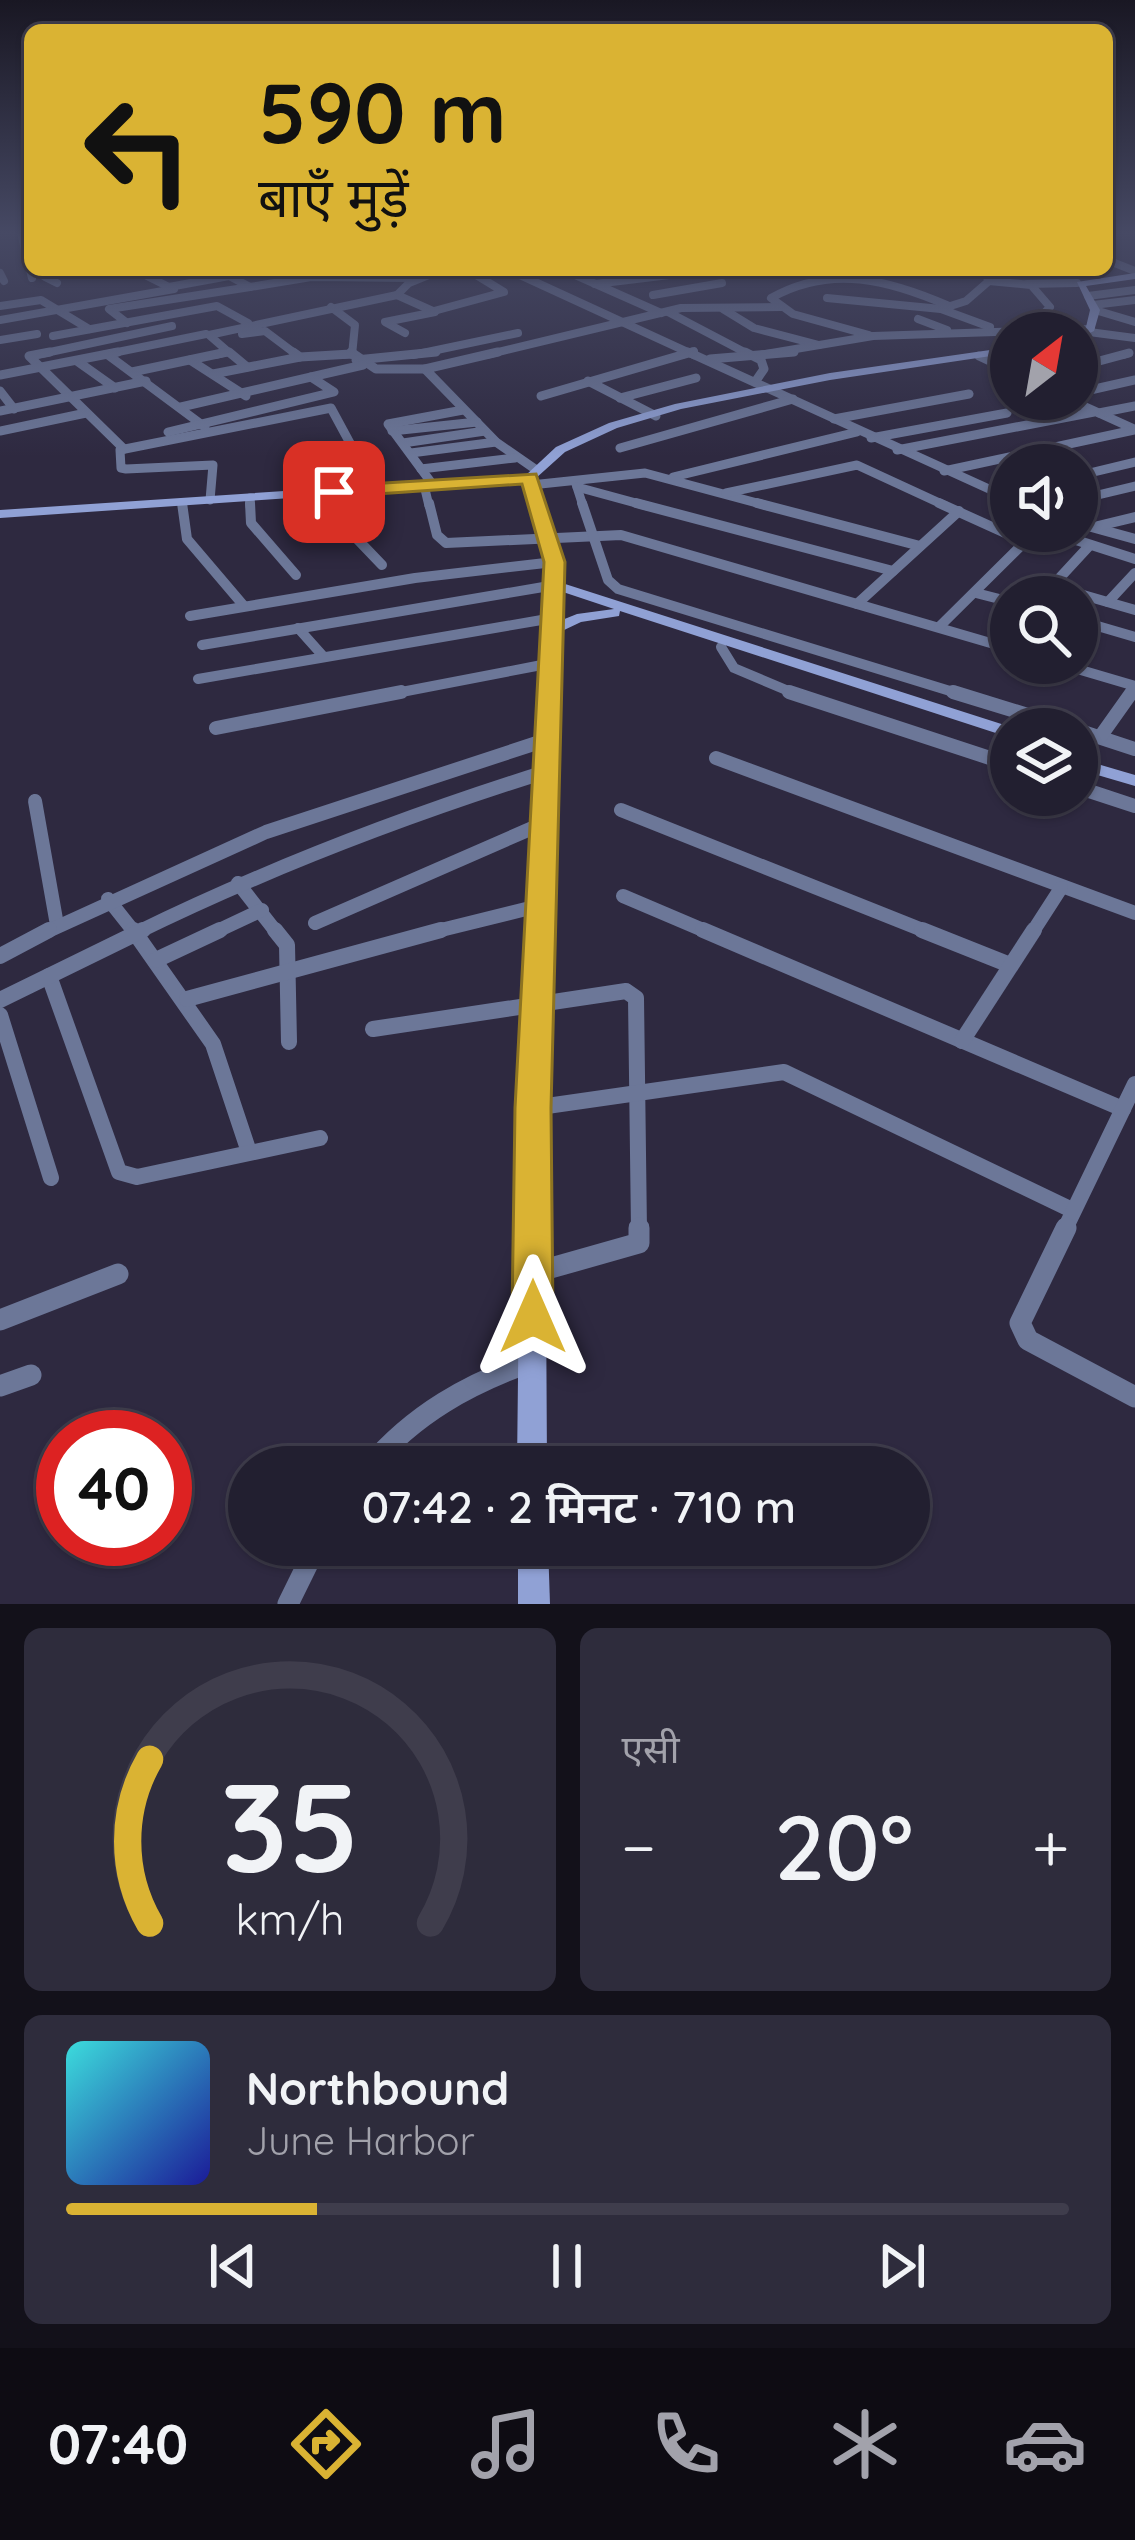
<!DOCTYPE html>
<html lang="hi">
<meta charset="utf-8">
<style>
:root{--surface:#221f30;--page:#2e2c3c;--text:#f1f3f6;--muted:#a2a2ab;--line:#3f3d4c;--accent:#dab333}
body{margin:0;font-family:Quicksand,"Noto Sans Devanagari",sans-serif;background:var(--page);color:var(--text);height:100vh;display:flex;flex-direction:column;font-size:45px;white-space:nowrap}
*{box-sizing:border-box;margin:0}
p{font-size:39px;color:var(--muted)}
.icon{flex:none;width:66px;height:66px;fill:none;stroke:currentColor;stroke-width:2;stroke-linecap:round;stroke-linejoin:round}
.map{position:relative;height:1604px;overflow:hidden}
.drawer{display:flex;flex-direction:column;gap:24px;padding:24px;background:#13111a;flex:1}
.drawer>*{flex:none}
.top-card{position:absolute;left:24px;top:24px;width:1089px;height:252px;border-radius:18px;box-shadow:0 3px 9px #0004,0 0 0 3px var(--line);background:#dab333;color:#111;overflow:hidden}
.needle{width:78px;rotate:31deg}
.buttons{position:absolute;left:990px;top:312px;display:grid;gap:24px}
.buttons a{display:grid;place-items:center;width:108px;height:108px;border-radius:50%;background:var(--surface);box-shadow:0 3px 9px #0004,0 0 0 3px var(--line);font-size:60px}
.speed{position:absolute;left:36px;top:1410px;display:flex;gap:24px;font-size:60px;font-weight:700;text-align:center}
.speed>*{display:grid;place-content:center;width:156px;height:156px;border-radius:50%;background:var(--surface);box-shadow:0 3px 9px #0004,0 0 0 3px var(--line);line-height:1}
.speed .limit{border:18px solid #d22;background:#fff;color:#111}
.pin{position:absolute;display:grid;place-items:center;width:102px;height:102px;color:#fff;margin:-51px;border-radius:24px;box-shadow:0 6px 18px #0006}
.me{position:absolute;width:132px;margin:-66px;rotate:0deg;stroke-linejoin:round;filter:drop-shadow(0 0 9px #0008)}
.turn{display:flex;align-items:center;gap:42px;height:252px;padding:0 36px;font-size:54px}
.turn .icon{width:156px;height:156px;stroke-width:2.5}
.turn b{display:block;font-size:84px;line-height:102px}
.big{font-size:90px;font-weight:600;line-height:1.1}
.drawer .widget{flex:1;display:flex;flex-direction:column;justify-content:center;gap:18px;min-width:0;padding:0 42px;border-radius:18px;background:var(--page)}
.drawer .dial{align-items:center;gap:0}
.dial svg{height:312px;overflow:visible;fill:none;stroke:var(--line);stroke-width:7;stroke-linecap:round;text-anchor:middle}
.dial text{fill:var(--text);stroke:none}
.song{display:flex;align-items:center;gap:36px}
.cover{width:144px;height:144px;border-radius:18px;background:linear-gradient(135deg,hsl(180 70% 55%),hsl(240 70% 35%))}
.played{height:12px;border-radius:6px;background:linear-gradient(90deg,var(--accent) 25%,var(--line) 25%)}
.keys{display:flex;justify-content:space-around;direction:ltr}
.heat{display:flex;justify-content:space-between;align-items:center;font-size:66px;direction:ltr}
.drawer .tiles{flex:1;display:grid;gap:24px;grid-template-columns:1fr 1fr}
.widget:last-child{grid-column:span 2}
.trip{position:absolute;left:228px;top:1446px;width:702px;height:120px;border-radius:60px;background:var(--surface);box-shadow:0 3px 9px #0004,0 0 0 3px var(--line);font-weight:600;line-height:120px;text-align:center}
.tab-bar{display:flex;height:192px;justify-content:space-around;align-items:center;background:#0e0c13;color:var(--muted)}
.tab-bar .icon{width:84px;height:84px}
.tab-bar .on{color:var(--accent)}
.tab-bar b{font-size:54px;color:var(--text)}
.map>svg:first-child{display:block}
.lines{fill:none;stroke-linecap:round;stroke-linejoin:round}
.street-far5{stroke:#6c7798;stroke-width:8}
.street-far4{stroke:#6c7798;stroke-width:9}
.street-far3{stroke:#6c7798;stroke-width:10}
.street-far2{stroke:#6c7798;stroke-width:14}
.street-far1{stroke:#6c7798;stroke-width:16}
.street{stroke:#6c7798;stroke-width:21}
.secondary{fill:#90a1d5;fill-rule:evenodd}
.route{fill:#dab333;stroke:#8e7421;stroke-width:3}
</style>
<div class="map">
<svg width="1135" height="1604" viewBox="0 0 1135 1604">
<rect width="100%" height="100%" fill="#2e2940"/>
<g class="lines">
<!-- street-far5 -->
<g class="street-far5">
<polyline points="21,233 32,278"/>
<polyline points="1107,260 1135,271"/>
<polyline points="149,270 147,276 171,288"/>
<polyline points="218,270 250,287 311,277 418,278"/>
<polyline points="509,270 694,355"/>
<polyline points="564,270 661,313"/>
<polyline points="983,270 989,281 966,301 941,309 990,327"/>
<polyline points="0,273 4,281"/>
<polyline points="989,281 1031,285 1050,307 1028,330"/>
<polyline points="57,283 45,277 83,270"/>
<polyline points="595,284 711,270"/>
<polyline points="1027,284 1077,283"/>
<polyline points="169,287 229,276"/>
<polyline points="397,295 435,312 385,322 405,333"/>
<polyline points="653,295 722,283"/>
<polyline points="1088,296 1135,290"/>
<polyline points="827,298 941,309"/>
<polyline points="1093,305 1135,300"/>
<polyline points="0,306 41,300 89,329"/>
<polyline points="331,307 355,325 352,355"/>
<polyline points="723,309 754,328 819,345"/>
<polyline points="1095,310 1135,322"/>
<polyline points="434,311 504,292 473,273"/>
<polyline points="668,312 750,355"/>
<polyline points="918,319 947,330"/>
<polyline points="0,320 174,289"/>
<polyline points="127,323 109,309 250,287"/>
<polyline points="1089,332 1135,338"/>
<polyline points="242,334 265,331 297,355"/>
<path d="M869 335 793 314 771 298C831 264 889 280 949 306"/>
<polyline points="53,336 217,306 248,323"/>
<polyline points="0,340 37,334"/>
<polyline points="36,355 172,326"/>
<polyline points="103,355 206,334"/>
<polyline points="215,355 227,352"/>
<polyline points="232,355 209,335 397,295 409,283 441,270"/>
<polyline points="342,355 351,354"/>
<polyline points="413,355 518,333"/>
<polyline points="486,355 681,308 781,307"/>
<polyline points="682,355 694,351"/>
<polyline points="760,355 873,336 1091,329"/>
<polyline points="1123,355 1129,353"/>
</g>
<!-- street-far4 -->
<g class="street-far4">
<polyline points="50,352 29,356 124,449"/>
<polyline points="229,352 247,367"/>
<polyline points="293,352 300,357 351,354"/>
<polyline points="351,352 376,369 425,369"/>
<polyline points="498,352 425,369 496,442 535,469"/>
<polyline points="688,352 1011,499"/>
<polyline points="745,352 761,360 764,369 755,382"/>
<polyline points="108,355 205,427"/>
<polyline points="979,356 1011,371"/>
<polyline points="710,359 794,352"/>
<polyline points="190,360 246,396"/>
<polyline points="356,360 436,352"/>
<polyline points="77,361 115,388"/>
<polyline points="1077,367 1129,353"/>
<polyline points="132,372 227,352"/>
<polyline points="213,374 300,357"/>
<polyline points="0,375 118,352"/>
<polyline points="588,381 656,416"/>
<polyline points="0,391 14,409"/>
<polyline points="1077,393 1135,380"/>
<polyline points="541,396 692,352"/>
<polyline points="620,398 696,378"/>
<polyline points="1068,399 1134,429"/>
<polyline points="181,407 363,365"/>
<polyline points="0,411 146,381"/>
<polyline points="1099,413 1135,406"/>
<polyline points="834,419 969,394"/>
<polyline points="0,431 86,413"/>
<polyline points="392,431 477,422"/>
<polyline points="168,432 334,392 311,377"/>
<polyline points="871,438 1007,413"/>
<polyline points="403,443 485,431"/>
<polyline points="620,448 793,399"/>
<polyline points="897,450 1094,412"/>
<polyline points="411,453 496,442"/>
<polyline points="421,469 515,458"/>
<polyline points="944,471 1134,430"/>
<polyline points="1077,476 1135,462"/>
<polyline points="673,477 857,432"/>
<polyline points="575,481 583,506"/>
<polyline points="424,485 429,506"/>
<polyline points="433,485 388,424 463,410"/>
<polyline points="531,485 645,473 768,506"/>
<polyline points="577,487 647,506"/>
<polyline points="334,492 336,506"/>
<polyline points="726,493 857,465 946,506"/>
<polyline points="250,498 250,506"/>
<polyline points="210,500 213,465 126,469 121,468 120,450 331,408 364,469"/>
<polyline points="1077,500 1135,486"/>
</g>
<!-- street-far3 -->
<g class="street-far3">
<polyline points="182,503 187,539 244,606"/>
<polyline points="250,503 251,523 296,575"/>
<polyline points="335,503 337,518 382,565"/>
<polyline points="429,503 437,535 446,543 621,535 1011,649"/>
<polyline points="582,503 608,580 618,589 963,695"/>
<polyline points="636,503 893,571"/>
<polyline points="757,503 920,546"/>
<polyline points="939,503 1025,542"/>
<polyline points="1077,523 1135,539"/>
<polyline points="1098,526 1135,517"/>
<polyline points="1048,531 1135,559"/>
<polyline points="1052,586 1135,610"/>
<polyline points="976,593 1011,602"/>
<polyline points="1042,597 1090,545"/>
<polyline points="1108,602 1135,573"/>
<polyline points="857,604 959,511"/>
<polyline points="190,616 415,578 554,562"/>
<polyline points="1077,620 1135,637"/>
<polyline points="939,627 1036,531"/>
<polyline points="298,628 323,656"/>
<polyline points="202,645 555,585"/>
<polyline points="721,647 734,668 798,695"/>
<polyline points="1057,663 1135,686"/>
<polyline points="198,679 553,618"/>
<polyline points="386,695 552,663"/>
<polyline points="1130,695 1135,688"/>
</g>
<!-- street-far2 -->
<g class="street-far2">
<polyline points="789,692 1011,765"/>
<polyline points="953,692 1073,729"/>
<polyline points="216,728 401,692"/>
<polyline points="1077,730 1135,749"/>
<polyline points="1100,737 1132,692"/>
<polyline points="716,758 1135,913"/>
<polyline points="1077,787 1135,806"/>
<polyline points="35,801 57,925"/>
<polyline points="621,810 930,933"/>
<polyline points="238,883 277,933"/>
<polyline points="623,896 710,933"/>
<polyline points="108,899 135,933"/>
<polyline points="315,923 544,823"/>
<polyline points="44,933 266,832 546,740"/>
<path d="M136 933C269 868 405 816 545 772"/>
<polyline points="213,933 262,910"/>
<polyline points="429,933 542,905"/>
<polyline points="1032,933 1061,888"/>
</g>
<!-- street-far1 -->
<g class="street-far1">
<polyline points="133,930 213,1044 248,1149"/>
<polyline points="275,930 287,945 289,1042"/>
<polyline points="703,930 1123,1109"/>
<polyline points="922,930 1010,965"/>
<polyline points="0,956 49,930"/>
<polyline points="156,960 220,930"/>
<polyline points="49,976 119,1172 137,1177 320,1138"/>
<polyline points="187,999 441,930"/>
<polyline points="0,1000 143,930"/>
<polyline points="0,1015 51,1178"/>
<polyline points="373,1029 626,991 636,998 639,1231"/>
<polyline points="962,1041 1034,930"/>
<polyline points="533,1108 784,1072 1072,1210"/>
<polyline points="1064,1231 1135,1084"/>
</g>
<!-- street -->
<g class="street">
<polyline points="1066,1228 1020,1323 1028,1340 1135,1397"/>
<polyline points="533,1273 639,1243 639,1228"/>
<polyline points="0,1320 118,1274"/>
<polyline points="0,1386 31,1375"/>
<path d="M369 1467C414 1414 468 1384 533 1361"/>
<polyline points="288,1604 317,1545"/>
</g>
<!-- secondary -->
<g class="secondary">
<polygon points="1135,273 1135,279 1086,286 1100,310 1094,331 1077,339 1075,333 1086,327 1090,310 1077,282"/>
<path d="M1011 347V353L830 380 681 409 617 428 565 452 535 479 561 562 562 583 1017 729H1011V737L1005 736 620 611 619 616 581 622 562 631 545 1108 547 1467H517L521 1108 547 634 543 631 547 627V562L524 482 0 518V510L526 475 556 447 609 423 675 404 830 373ZM563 592 614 609 577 614 562 620Z"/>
<polygon points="1077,758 1135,775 1135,786 1077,769"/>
<polygon points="518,1545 548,1545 550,1604 518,1604"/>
</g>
</g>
<!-- sky -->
<linearGradient id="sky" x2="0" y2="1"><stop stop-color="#191723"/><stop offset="0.51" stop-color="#464964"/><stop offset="1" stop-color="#464964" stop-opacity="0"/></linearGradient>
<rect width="1135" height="457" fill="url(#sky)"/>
<!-- route -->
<polygon class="route" points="536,474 565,562 551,1108 553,1317 547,1330 533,1335 518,1330 512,1317 515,1108 544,562 522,484 334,497 324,492 334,486"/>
</svg>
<div class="buttons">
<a><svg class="needle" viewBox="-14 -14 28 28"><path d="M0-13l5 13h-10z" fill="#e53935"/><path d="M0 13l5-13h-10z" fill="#a2a2ab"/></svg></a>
<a><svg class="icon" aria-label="sound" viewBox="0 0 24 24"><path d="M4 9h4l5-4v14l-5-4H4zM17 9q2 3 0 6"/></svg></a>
<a><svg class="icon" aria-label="search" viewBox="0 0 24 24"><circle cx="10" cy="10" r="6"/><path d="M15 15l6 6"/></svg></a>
<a><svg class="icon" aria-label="layers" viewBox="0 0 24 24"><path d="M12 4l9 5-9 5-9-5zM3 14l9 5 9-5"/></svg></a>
</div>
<div class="speed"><div class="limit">40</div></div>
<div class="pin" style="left:334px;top:492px;background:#d93025"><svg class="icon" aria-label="arrive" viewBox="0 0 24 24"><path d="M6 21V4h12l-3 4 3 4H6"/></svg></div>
<svg class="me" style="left:533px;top:1317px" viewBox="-20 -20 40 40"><path d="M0-17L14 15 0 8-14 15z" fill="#dab333" stroke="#fff" stroke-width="4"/></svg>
<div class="trip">07:42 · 2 मिनट · 710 m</div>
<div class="top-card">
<div class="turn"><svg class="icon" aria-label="left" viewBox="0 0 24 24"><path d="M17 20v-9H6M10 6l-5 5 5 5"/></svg><div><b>590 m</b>बाएँ मुड़ें</div></div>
</div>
</div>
<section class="drawer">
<div class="tiles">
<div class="widget dial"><svg viewBox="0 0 100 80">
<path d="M14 69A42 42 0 1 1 86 69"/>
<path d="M14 69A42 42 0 0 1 14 27" stroke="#dab333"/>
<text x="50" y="56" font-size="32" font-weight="700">35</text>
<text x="50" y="72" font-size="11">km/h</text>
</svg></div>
<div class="widget"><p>एसी</p>
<div class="heat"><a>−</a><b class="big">20°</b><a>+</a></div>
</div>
<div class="widget">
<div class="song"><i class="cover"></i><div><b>Northbound</b><p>June Harbor</p></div></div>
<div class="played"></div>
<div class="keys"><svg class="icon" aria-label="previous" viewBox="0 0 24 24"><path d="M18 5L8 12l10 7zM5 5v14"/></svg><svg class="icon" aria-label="pause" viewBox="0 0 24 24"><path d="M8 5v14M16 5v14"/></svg><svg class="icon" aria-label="next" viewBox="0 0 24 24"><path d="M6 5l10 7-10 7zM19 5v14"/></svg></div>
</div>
</div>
</section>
<nav class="tab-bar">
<b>07:40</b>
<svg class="icon on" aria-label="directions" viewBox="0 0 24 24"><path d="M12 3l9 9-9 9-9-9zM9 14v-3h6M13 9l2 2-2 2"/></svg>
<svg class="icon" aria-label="music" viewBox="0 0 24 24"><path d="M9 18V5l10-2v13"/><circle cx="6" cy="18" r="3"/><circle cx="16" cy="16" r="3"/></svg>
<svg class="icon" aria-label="phone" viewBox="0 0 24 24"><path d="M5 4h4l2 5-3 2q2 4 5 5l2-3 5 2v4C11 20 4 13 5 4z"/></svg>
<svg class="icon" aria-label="climate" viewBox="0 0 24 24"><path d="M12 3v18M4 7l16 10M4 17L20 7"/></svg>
<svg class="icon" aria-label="car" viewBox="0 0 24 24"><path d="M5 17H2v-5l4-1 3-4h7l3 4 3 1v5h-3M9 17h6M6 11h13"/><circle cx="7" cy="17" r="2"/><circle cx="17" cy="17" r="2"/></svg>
</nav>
